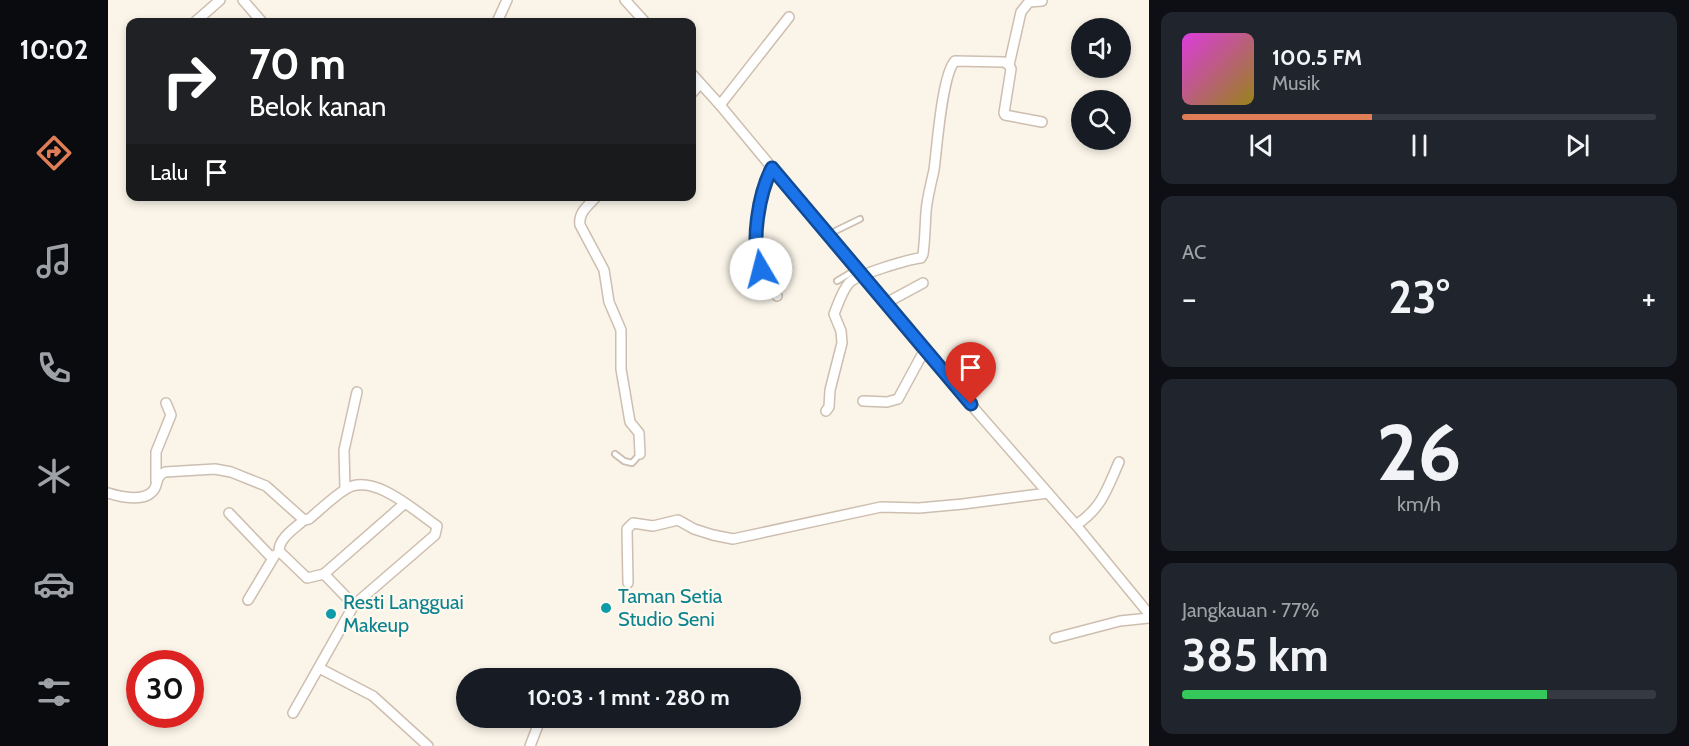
<!DOCTYPE html>
<html lang="id">
<meta charset="utf-8">
<style>
:root{--surface:#171b24;--page:#20242c;--text:#f1f3f6;--muted:#9ea1a6;--line:#363941;--accent:#de7d56}
body{margin:0;font-family:Cabin,sans-serif;background:var(--page);color:var(--text);height:100vh;display:flex;flex-direction:column;font-size:22px;white-space:nowrap}
*{box-sizing:border-box;margin:0}
p{font-size:20px;color:var(--muted)}
.icon{flex:none;width:33px;height:33px;fill:none;stroke:currentColor;stroke-width:2;stroke-linecap:round;stroke-linejoin:round}
.map{position:relative;flex:1;overflow:hidden}
.panel{display:flex;flex-direction:column;gap:12px;padding:12px;background:#0d0f14;width:540px}
.panel>*{flex:none}
.banner{position:absolute;left:18px;top:18px;width:570px;height:183px;border-radius:12px;box-shadow:0 3px 9px #0003;background:#202124;color:#fff;overflow:hidden}
.tools{position:absolute;left:963px;top:18px;display:grid;gap:12px}
.tools a{display:grid;place-items:center;width:60px;height:60px;border-radius:50%;background:var(--surface);box-shadow:0 3px 9px #0003;font-size:30px}
.speed{position:absolute;left:18px;top:650px;display:flex;gap:12px;font-size:30px;font-weight:700;text-align:center}
.speed>*{display:grid;place-content:center;width:78px;height:78px;border-radius:50%;background:var(--surface);box-shadow:0 3px 9px #0003;line-height:1}
.speed .limit{border:9px solid #d22;background:#fff;color:#111}
.pin{position:absolute;display:grid;place-items:center;width:51px;height:51px;color:#fff;margin:-62px -26px;border-radius:50% 50% 50% 0;rotate:-45deg;box-shadow:0 0 6px #0007}
.pin .icon{rotate:45deg}
.me{position:absolute;width:66px;margin:-33px;rotate:352deg;stroke-linejoin:round;filter:drop-shadow(0 0 4px #0008)}
.turn{display:flex;align-items:center;gap:21px;height:126px;padding:0 24px;font-size:27px}
.turn .icon{width:78px;height:78px;stroke-width:2.5}
.turn b{display:block;font-size:42px;line-height:51px}
.then{display:flex;align-items:center;height:57px;padding:0 24px;background:#0003;gap:12px;font-size:22px}
.big{font-size:45px;font-weight:700;line-height:1.1}
.panel .widget{flex:1;display:flex;flex-direction:column;justify-content:center;gap:9px;min-width:0;padding:0 21px;border-radius:12px;background:var(--page)}
.panel .dial{align-items:center;gap:0}
.dial b{font-size:78px;line-height:1}
.song{display:flex;align-items:center;gap:18px}
.cover{width:72px;height:72px;border-radius:9px;background:linear-gradient(135deg,hsl(300 70% 55%),hsl(50 70% 35%))}
.played{height:6px;border-radius:3px;background:linear-gradient(90deg,var(--accent) 40%,var(--line) 40%)}
.keys{display:flex;justify-content:space-around;direction:ltr}
.heat{display:flex;justify-content:space-between;align-items:center;font-size:33px;direction:ltr}
.charge{height:9px;border-radius:4px;background:linear-gradient(90deg,#34c759 77%,var(--line) 0)}
.trip{position:absolute;left:348px;top:668px;width:345px;height:60px;border-radius:30px;background:var(--surface);box-shadow:0 3px 9px #0003;font-weight:700;line-height:60px;text-align:center}
main{display:flex;flex:1;min-height:0}
.dock{display:flex;flex-direction:column;width:108px;justify-content:space-around;align-items:center;background:#090b0e;color:var(--muted)}
.dock .icon{width:42px;height:42px}
.dock .on{color:var(--accent)}
.dock b{font-size:27px;color:var(--text)}
.map>svg:first-child{display:block}
.lines{fill:none;stroke-linecap:round;stroke-linejoin:round}
.service-casing{stroke:#cdbeaf;stroke-width:8}
.minor-casing{stroke:#cdbeaf;stroke-width:12}
.service{stroke:#fff;stroke-width:4.5}
.minor{stroke:#fff;stroke-width:9}
.route-casing{stroke:#114b97;stroke-width:15}
.route{stroke:#1a73e8;stroke-width:10}
.culture-dot{fill:#0f9aa8;stroke:#fef9ef;stroke-width:2}
.labels{text-anchor:middle;stroke-width:4.5;stroke-linejoin:round;paint-order:stroke}
.culture-label{font-size:20px;fill:#0d838f;stroke:#fef9ef;text-anchor:start}
</style>
<main>
<nav class="dock">
<b>10:02</b>
<svg class="icon on" aria-label="directions" viewBox="0 0 24 24"><path d="M12 3l9 9-9 9-9-9zM9 14v-3h6M13 9l2 2-2 2"/></svg>
<svg class="icon" aria-label="music" viewBox="0 0 24 24"><path d="M9 18V5l10-2v13"/><circle cx="6" cy="18" r="3"/><circle cx="16" cy="16" r="3"/></svg>
<svg class="icon" aria-label="phone" viewBox="0 0 24 24"><path d="M5 4h4l2 5-3 2q2 4 5 5l2-3 5 2v4C11 20 4 13 5 4z"/></svg>
<svg class="icon" aria-label="climate" viewBox="0 0 24 24"><path d="M12 3v18M4 7l16 10M4 17L20 7"/></svg>
<svg class="icon" aria-label="car" viewBox="0 0 24 24"><path d="M5 17H2v-5l4-1 3-4h7l3 4 3 1v5h-3M9 17h6M6 11h13"/><circle cx="7" cy="17" r="2"/><circle cx="17" cy="17" r="2"/></svg>
<svg class="icon" aria-label="filters" viewBox="0 0 24 24"><path d="M4 7h16M4 17h16"/><circle cx="9" cy="7" r="2"/><circle cx="15" cy="17" r="2"/></svg>
</nav>
<div class="map">
<svg width="1041" height="746" viewBox="0 0 1041 746">
<rect width="100%" height="100%" fill="#fbf5e9"/>
<g class="lines">
<!-- service casing -->
<g class="service-casing">
<g id="service">
<polyline points="719,235 752,219"/>
<polyline points="729,281 749,269"/>
<polyline points="507,454 516,461 524,463 532,454"/>
</g>
</g>
<!-- minor casing -->
<g class="minor-casing">
<g id="minor">
<polyline points="135,0 154,22"/>
<polyline points="517,0 537,22"/>
<polyline points="87,22 112,0"/>
<polyline points="389,22 399,0"/>
<polyline points="901,65 913,12 921,2 934,1"/>
<polyline points="584,74 612,105 816,351 968,525 1041,614"/>
<polyline points="584,93 592,84"/>
<polyline points="612,105 681,17"/>
<path d="M664 168C653 189 644 237 650 259 653 273 663 284 669 296"/>
<path d="M489 196C481 205 470 212 472 225L496 270 501 302 513 330V369L522 422 531 433 532 454"/>
<polyline points="778,303 815,283"/>
<polyline points="755,401 779,402 790,399 816,351"/>
<path d="M718 411 721 407 722 390 734 343 733 331 726 314C730 304 734 291 741 283 748 275 801 259 813 258L815 254C817 240 817 226 818 212 819 198 823 184 826 170 829 148 834 74 847 61L896 62 901 65 903 69 896 113 897 115 934 122"/>
<polyline points="48,481 48,452 63,415 58,403"/>
<polyline points="237,489 236,450 249,392"/>
<path d="M0 493C13 497 39 503 47 488 50 480 49 476 57 472L107 469 123 472 158 486 196 520 201 519C213 509 225 497 238 489 265 472 307 511 329 526L327 535 246 605 185 713"/>
<polyline points="121,513 164,558"/>
<path d="M196 520C186 529 171 538 171 551L199 578 216 574 246 605"/>
<path d="M968 525C994 508 999 489 1011 462"/>
<polyline points="216,574 296,504"/>
<polyline points="520,583 519,529 525,523 545,526 570,520 586,529 605,535 625,539 773,507 811,508 855,504 940,493"/>
<polyline points="140,600 167,555"/>
<polyline points="947,638 1012,621 1041,618"/>
<polyline points="211,668 265,696 320,746"/>
<polyline points="422,746 432,720"/>
</g>
</g>
<!-- service -->
<use href="#service" class="service"/>
<!-- minor -->
<use href="#minor" class="minor"/>
</g>
<g class="lines">
<!-- route casing -->
<g class="route-casing">
<path id="route" d="M653 269C642 243 651 193 664 168L863 404"/>
</g>
<!-- route -->
<use href="#route" class="route"/>
</g>
<!-- markers -->
<g class="culture-dot">
<circle cx="498" cy="608" r="6"/>
<circle cx="223" cy="614" r="6"/>
</g>
<g class="labels">
<!-- culture labels -->
<g class="culture-label">
<text x="510" y="603">Taman Setia<tspan x="510" dy="23">Studio Seni</tspan></text>
<text x="235" y="609">Resti Langguai<tspan x="235" dy="23">Makeup</tspan></text>
</g>
</g>
</svg>
<div class="tools">
<a><svg class="icon" aria-label="sound" viewBox="0 0 24 24"><path d="M4 9h4l5-4v14l-5-4H4zM17 9q2 3 0 6"/></svg></a>
<a><svg class="icon" aria-label="search" viewBox="0 0 24 24"><circle cx="10" cy="10" r="6"/><path d="M15 15l6 6"/></svg></a>
</div>
<div class="speed"><div class="limit">30</div></div>
<div class="pin" style="left:863px;top:404px;background:#d93025"><svg class="icon" aria-label="arrive" viewBox="0 0 24 24"><path d="M6 21V4h12l-3 4 3 4H6"/></svg></div>
<svg class="me" style="left:653px;top:269px" viewBox="-20 -20 40 40"><circle r="19" fill="#fff"/><path d="M0-13L10 11 0 6-10 11z" fill="#1a73e8"/></svg>
<div class="trip">10:03 · 1 mnt · 280 m</div>
<div class="banner">
<div class="turn"><svg class="icon" aria-label="right" viewBox="0 0 24 24"><path d="M7 20v-9h11M14 6l5 5-5 5"/></svg><div><b>70 m</b>Belok kanan</div></div>
<div class="then">Lalu<svg class="icon" aria-label="arrive" viewBox="0 0 24 24"><path d="M6 21V4h12l-3 4 3 4H6"/></svg></div>
</div>
</div>
<section class="panel">
<div class="widget">
<div class="song"><i class="cover"></i><div><b>100.5 FM</b><p>Musik</p></div></div>
<div class="played"></div>
<div class="keys"><svg class="icon" aria-label="previous" viewBox="0 0 24 24"><path d="M18 5L8 12l10 7zM5 5v14"/></svg><svg class="icon" aria-label="pause" viewBox="0 0 24 24"><path d="M8 5v14M16 5v14"/></svg><svg class="icon" aria-label="next" viewBox="0 0 24 24"><path d="M6 5l10 7-10 7zM19 5v14"/></svg></div>
</div>
<div class="widget"><p>AC</p>
<div class="heat"><a>−</a><b class="big">23°</b><a>+</a></div>
</div>
<div class="widget dial"><b>26</b><p>km/h</p></div>
<div class="widget"><p>Jangkauan · 77%</p><b class="big">385 km</b><div class="charge"></div></div>
</section>
</main>
